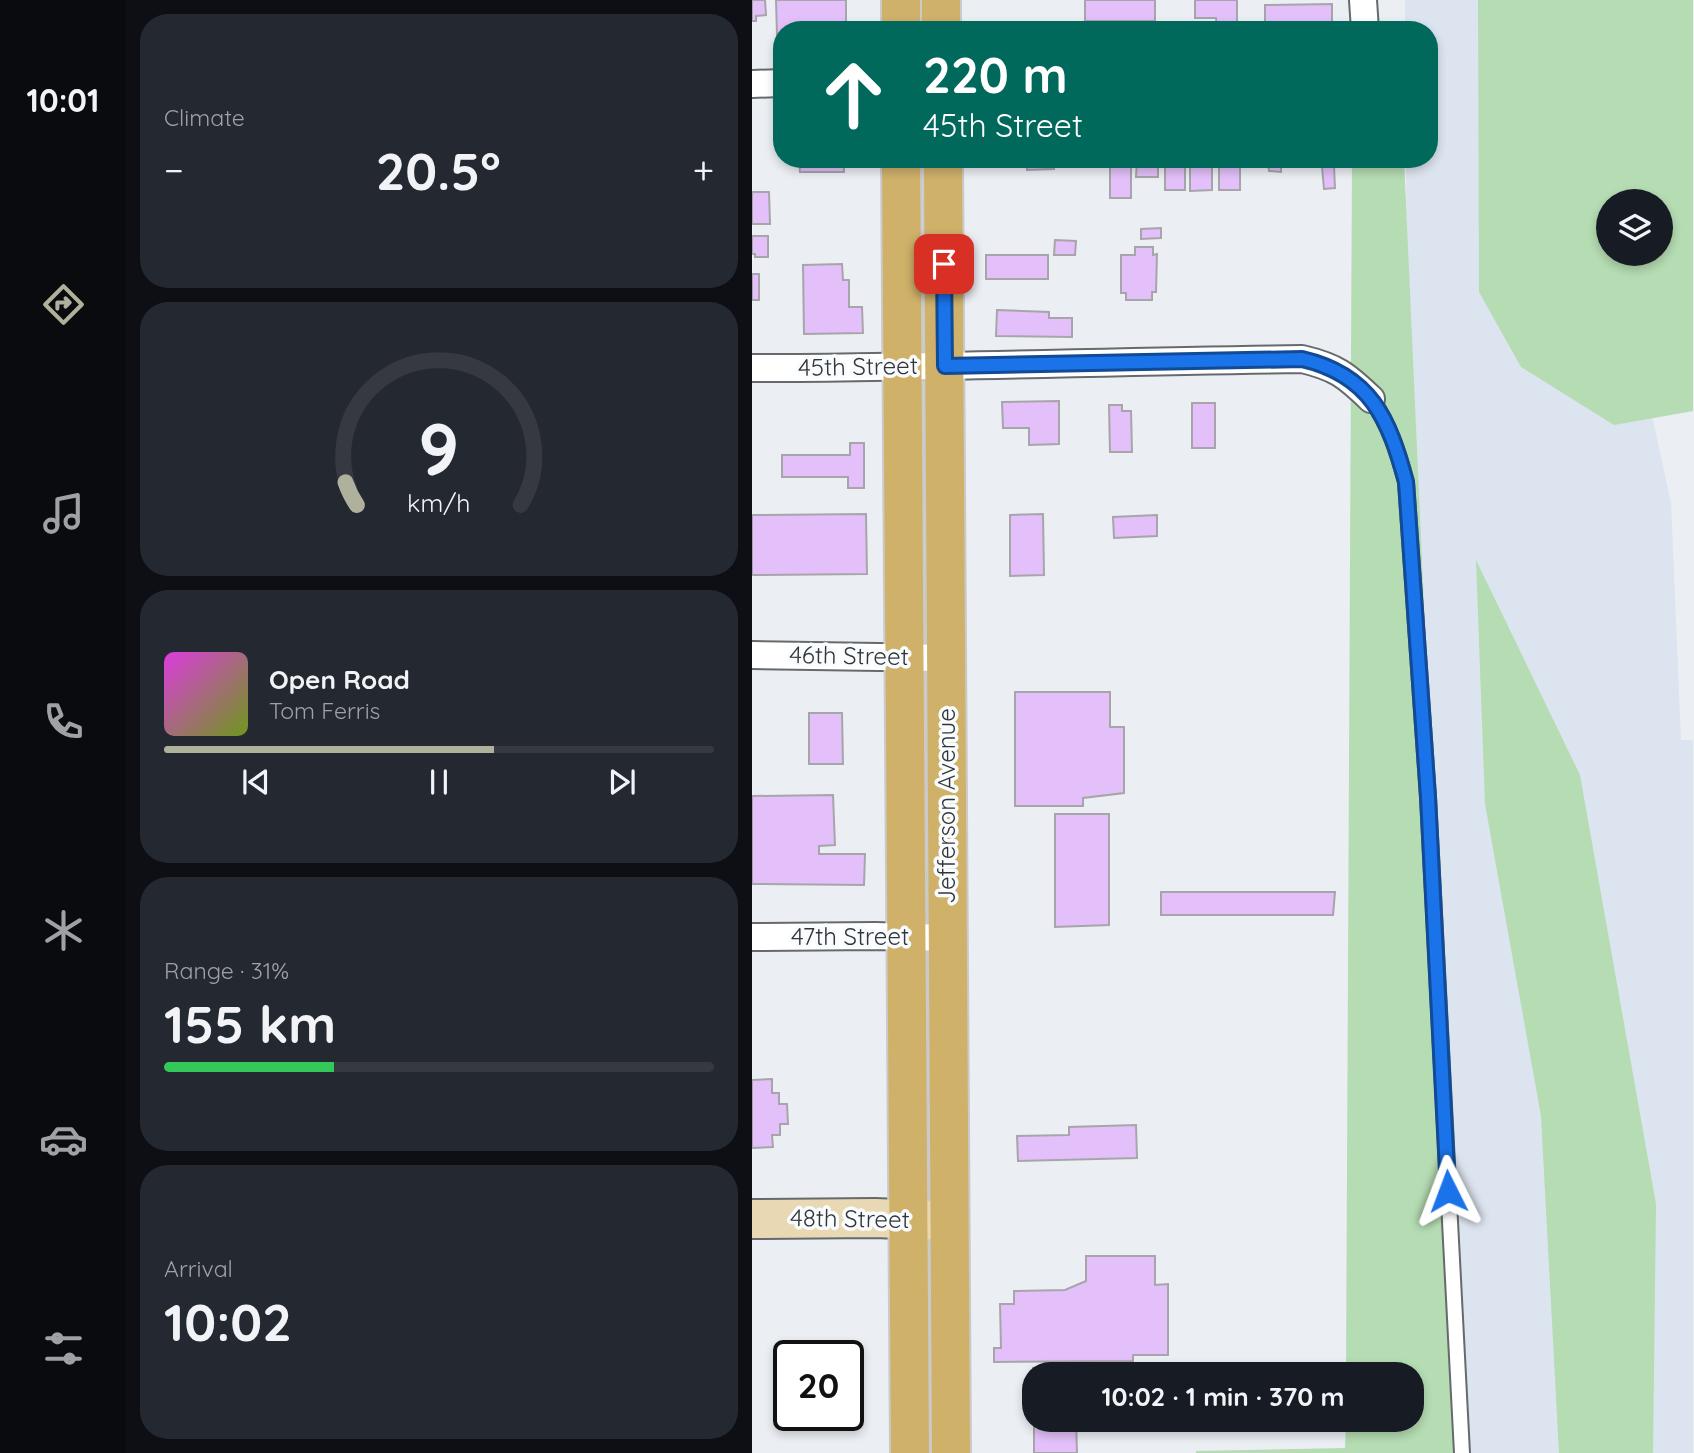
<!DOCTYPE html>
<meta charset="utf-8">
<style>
:root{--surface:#171b24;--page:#242831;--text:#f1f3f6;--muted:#9ea1a6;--line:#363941;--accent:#b0b19c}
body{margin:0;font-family:Quicksand,sans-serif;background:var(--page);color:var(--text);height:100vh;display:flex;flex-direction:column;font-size:26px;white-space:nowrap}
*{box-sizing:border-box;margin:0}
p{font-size:23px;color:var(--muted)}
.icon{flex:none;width:38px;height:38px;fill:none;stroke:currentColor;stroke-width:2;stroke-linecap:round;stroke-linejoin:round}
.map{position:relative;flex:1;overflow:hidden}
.sheet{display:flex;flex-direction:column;gap:14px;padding:14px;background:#0d0f14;width:626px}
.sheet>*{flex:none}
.guide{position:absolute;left:21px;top:21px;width:665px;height:147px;border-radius:28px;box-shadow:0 4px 10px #0003;background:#00695c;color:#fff;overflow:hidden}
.fabs{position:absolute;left:844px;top:189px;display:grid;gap:14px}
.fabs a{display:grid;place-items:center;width:77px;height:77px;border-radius:50%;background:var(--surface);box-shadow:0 4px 10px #0003;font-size:35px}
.speed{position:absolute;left:21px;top:1340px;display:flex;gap:14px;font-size:35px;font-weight:700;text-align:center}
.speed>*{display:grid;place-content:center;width:91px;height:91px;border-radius:50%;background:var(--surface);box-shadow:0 4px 10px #0003;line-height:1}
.speed .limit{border:4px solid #111;border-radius:10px;background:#fff;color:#111}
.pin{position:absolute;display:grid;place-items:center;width:60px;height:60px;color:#fff;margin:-30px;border-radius:14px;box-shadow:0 4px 10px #0006}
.me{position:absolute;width:77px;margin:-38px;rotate:357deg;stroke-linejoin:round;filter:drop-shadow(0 0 5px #0008)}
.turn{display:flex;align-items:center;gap:24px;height:147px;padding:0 35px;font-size:32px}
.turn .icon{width:91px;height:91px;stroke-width:2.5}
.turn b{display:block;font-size:49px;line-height:60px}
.big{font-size:52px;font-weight:700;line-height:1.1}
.sheet .tile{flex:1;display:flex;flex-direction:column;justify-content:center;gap:10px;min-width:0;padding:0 24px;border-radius:28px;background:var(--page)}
.sheet .dial{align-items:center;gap:0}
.dial svg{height:182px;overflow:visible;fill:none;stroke:var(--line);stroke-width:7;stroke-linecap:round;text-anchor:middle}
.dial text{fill:var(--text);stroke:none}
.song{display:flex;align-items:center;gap:21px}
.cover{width:84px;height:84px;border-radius:10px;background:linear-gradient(135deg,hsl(300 70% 55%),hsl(80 70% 35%))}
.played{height:7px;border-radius:4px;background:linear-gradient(90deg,var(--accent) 60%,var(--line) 60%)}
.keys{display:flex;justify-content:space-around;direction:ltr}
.heat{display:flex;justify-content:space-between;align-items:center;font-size:38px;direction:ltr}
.charge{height:10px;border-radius:5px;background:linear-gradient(90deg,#34c759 31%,var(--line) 0)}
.trip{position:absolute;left:270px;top:1362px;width:402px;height:70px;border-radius:28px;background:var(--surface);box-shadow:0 4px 10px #0003;font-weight:700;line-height:70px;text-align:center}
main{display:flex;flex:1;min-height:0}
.menu{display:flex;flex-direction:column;width:126px;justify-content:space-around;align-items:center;background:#090b0e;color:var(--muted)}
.menu .icon{width:49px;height:49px}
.menu .current{color:var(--accent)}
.menu b{font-size:32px;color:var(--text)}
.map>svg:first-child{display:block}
.built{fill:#dce4ef}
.green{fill:#b5dcb2;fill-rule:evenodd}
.building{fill:#e3c0f9;stroke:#a8a5aa;stroke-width:2}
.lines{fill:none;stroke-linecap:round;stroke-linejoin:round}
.lane-casing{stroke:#666a6d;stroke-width:18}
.street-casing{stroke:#666a6d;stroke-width:30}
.secondary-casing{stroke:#666a6d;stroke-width:42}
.primary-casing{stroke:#cacacb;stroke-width:42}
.lane{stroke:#fff;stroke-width:14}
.street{stroke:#fff;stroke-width:26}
.secondary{stroke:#e8d8b4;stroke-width:38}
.primary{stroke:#d0b16a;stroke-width:38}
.route-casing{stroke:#114b97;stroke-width:18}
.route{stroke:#1a73e8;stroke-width:12}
.labels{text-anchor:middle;stroke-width:7;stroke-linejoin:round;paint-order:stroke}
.street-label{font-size:24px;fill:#333436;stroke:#f9fcfe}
</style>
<main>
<nav class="menu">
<b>10:01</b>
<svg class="icon current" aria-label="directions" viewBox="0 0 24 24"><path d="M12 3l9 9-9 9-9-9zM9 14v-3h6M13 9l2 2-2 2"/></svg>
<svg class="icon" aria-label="music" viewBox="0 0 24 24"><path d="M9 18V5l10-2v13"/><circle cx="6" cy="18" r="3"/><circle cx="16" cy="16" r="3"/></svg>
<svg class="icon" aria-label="phone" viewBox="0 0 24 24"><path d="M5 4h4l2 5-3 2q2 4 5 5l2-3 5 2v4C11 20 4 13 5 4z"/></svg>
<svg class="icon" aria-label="climate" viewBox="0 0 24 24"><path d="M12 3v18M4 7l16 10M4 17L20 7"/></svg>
<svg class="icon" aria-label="car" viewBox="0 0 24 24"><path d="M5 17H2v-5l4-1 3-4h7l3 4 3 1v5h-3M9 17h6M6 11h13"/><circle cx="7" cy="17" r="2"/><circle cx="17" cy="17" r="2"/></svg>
<svg class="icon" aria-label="filters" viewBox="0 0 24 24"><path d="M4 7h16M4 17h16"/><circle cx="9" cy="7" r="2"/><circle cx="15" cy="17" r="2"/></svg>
</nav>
<section class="sheet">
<div class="tile"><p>Climate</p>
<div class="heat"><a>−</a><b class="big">20.5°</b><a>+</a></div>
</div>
<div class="tile dial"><svg viewBox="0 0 100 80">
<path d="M14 69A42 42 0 1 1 86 69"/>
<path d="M14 69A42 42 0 0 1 9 59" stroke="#b0b19c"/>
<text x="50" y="56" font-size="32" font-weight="700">9</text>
<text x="50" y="72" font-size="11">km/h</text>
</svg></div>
<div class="tile">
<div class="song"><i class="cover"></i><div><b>Open Road</b><p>Tom Ferris</p></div></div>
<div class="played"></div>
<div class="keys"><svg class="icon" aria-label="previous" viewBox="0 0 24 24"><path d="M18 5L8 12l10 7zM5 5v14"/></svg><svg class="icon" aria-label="pause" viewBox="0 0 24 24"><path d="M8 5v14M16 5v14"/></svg><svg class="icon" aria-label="next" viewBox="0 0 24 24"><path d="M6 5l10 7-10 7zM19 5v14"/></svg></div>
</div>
<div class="tile"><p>Range · 31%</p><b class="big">155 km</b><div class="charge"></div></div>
<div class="tile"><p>Arrival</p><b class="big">10:02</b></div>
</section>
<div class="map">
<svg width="942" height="1453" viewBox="0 0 942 1453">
<rect width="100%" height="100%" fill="#ebeef3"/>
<!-- built -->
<polygon class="built" points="653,0 863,0 856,254 865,254 919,503 929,740 941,740 941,1453 662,1453 654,159 677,159 677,30 653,30"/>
<!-- green -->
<g class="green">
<path d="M726 0H941V411L862 425 769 367 727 292ZM856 201H908V254H856Z"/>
<polygon points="600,159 652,159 710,1453 444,1453 444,1451 593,1448 594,1419 660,1419 660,1374 594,1374"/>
<polygon points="724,560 828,775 904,1204 901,1453 807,1453 789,1116 733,804"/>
</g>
<!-- building -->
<g class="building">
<polygon points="0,0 13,0 14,15 4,16 4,21 0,21"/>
<polygon points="24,0 94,0 94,30 30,30 30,35 25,35"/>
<rect x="333" y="0" width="70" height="21"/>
<polygon points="443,0 485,0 485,26 465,27 464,18 443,18"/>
<polygon points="580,4 580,30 513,30 513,5"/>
<polygon points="47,159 92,159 92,172 48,172"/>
<polygon points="275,159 302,159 302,169 275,170"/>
<rect x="358" y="159" width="21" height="39"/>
<polygon points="385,159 406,159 406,177 384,177"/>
<rect x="413" y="159" width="20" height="31"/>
<polygon points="438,159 460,159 460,190 438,191"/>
<rect x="467" y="159" width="21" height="31"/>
<polygon points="497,159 538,159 538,160 529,161 529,172 517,171 516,161 497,162"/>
<polygon points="582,166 583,188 572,189 570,167"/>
<polygon points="0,192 17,192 18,224 0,224"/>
<polygon points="409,228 409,238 389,239 389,229"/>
<polygon points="0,236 16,236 16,257 3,257 3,254 0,254"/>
<polygon points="303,240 324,241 323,255 302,255"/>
<polygon points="383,247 401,247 401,255 405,254 404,292 400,292 400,300 374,300 374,293 369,293 369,255 383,255"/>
<rect x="234" y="255" width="62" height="24"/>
<polygon points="90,264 91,280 97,280 97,307 110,307 111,333 52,334 51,265"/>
<rect x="0" y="274" width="7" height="26"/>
<polygon points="245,310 297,312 297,318 320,318 320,337 244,336"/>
<polygon points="307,401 307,444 277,445 277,428 251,428 250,402"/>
<rect x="440" y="403" width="23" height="45"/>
<polygon points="357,405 370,405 370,411 379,411 380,452 358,452"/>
<polygon points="98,443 112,443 112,488 96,488 96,477 30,477 30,455 98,455"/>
<polygon points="114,514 115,574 0,575 0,515"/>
<polygon points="291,514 292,575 258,576 258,515"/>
<polygon points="405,515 405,536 362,538 361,517"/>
<polygon points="263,692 358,692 358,727 372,727 372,793 331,798 331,806 263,806"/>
<polygon points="57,713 90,713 91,764 57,764"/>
<polygon points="81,795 83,845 67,846 67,854 113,854 112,885 0,884 0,796"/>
<polygon points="303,814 357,814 357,925 303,927"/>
<polygon points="409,892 583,892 581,915 409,915"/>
<polygon points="20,1079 20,1093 27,1093 27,1104 35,1104 36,1124 28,1124 28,1135 20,1135 21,1147 0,1148 0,1080"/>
<polygon points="384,1125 385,1158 266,1161 265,1136 317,1135 317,1127"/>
<polygon points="334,1256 403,1256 403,1285 416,1284 416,1355 381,1355 381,1361 242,1362 242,1348 249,1348 248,1304 262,1304 262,1291 313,1290 334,1281"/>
<polygon points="324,1367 324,1374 282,1374 282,1409 281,1368"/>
<polygon points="282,1419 324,1419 325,1453 282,1453"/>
</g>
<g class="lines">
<!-- lane casing -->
<g class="lane-casing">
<path id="lane" d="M619 399C637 424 646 452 654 482L676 797 710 1453"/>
</g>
<!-- street casing -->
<g class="street-casing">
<g id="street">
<polyline points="611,0 613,30"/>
<polyline points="0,84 30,83"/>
<path d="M0 368C184 368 367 361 550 359 584 367 594 375 619 399"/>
<polyline points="0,655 194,658"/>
<polyline points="0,937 123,936 196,938"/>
</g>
</g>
<!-- secondary casing -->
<g class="secondary-casing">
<polyline id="secondary" points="0,1219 123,1218 197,1221"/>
</g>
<!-- primary casing -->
<g class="primary-casing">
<g id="primary">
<polyline points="149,0 149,30"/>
<polyline points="189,0 189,30"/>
<polyline points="149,159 158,1453"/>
<polyline points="191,159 199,1453"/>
</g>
</g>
<!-- lane -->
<use href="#lane" class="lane"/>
<!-- street -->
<use href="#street" class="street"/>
<!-- secondary -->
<use href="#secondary" class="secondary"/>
<!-- primary -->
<use href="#primary" class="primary"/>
</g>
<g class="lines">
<!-- route casing -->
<g class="route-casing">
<path id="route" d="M192 264 193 366 550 359C619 375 637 419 654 482L676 797 696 1191"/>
</g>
<!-- route -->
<use href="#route" class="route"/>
</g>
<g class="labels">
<!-- street labels -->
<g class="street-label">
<text transform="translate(106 367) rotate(-1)" y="8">45th Street</text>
<text transform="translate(97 656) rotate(1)" y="8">46th Street</text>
<text transform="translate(195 806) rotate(-90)" y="8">Jefferson Avenue</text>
<text x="98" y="945">47th Street</text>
<text transform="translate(98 1219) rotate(1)" y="8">48th Street</text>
</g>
</g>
</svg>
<div class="fabs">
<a><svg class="icon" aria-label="layers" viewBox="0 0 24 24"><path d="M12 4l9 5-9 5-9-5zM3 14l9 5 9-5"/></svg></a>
</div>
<div class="speed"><div class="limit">20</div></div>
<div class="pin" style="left:192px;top:264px;background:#d93025"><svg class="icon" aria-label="arrive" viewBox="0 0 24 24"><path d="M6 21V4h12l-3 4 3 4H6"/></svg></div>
<svg class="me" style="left:696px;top:1191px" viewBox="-20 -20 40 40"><path d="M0-17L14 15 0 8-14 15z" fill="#1a73e8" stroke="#fff" stroke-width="4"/></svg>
<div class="trip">10:02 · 1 min · 370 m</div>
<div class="guide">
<div class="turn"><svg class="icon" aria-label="ahead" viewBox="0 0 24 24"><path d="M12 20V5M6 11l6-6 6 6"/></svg><div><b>220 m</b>45th Street</div></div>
</div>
</div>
</main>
